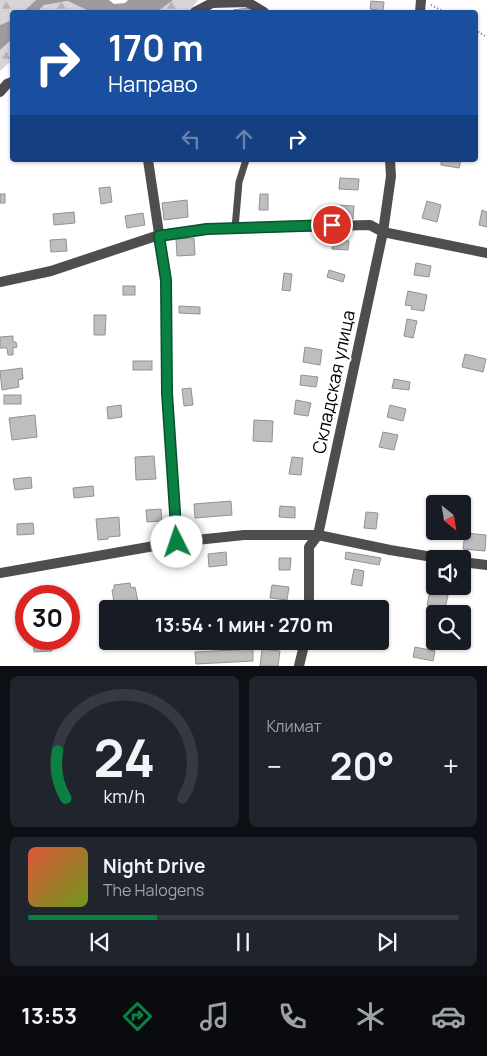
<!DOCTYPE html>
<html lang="ru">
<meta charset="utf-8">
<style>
:root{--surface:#171b24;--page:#20242c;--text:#f1f3f6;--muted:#9ea1a6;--line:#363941;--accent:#0b8043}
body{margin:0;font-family:Manrope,sans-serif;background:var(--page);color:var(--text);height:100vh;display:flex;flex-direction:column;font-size:19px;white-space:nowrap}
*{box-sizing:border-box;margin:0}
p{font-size:16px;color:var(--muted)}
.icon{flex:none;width:28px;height:28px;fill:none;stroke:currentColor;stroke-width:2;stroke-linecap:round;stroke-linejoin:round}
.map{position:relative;height:666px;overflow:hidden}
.panel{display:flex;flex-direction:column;gap:10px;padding:10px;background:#0d0f14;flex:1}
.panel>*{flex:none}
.top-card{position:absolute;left:10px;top:10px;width:468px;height:152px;border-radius:5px;box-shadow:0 1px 4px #0004;background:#1a4fa0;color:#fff;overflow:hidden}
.needle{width:32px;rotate:150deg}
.fabs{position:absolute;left:426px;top:495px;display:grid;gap:10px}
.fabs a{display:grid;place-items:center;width:45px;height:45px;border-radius:5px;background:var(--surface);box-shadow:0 1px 4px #0004;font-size:25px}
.speed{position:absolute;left:15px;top:585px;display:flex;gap:10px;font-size:25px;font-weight:700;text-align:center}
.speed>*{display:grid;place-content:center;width:65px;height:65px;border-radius:50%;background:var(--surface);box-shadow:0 1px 4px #0004;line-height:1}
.speed .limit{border:8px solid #d22;background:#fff;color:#111}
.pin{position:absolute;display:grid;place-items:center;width:42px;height:42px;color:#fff;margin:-21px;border:2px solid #fff;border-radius:50%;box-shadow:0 1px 5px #0007}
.me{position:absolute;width:55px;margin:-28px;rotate:356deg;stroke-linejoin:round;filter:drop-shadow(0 0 4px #0008)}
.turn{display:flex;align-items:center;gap:18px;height:105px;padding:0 15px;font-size:22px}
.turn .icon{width:65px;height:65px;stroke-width:2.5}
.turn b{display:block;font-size:35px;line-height:42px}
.lanes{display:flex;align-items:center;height:48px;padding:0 15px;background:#0003;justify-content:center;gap:25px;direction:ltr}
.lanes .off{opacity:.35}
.big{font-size:38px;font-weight:700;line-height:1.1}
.panel .card{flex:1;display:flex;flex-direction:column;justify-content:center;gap:8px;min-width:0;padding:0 18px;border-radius:8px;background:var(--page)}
.panel .dial{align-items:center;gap:0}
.dial svg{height:130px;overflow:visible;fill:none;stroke:var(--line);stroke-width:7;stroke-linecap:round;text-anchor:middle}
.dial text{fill:var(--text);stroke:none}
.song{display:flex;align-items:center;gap:15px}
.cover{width:60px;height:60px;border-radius:8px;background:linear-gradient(135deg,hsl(10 70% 55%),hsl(80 70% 35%))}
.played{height:5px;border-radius:2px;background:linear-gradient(90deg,var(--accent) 30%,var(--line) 30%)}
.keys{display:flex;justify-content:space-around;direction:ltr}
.heat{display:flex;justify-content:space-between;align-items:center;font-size:28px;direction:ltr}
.panel .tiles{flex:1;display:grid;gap:10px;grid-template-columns:1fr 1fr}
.card:last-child{grid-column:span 2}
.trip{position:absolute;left:99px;top:600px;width:290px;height:50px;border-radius:5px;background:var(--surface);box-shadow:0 1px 4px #0004;font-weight:700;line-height:50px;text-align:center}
.tab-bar{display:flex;height:80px;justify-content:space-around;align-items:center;background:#090b0e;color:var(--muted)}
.tab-bar .icon{width:35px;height:35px}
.tab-bar .selected{color:var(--accent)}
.tab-bar b{font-size:22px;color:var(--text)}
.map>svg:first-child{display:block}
.forest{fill:url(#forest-firs)}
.water{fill:#9c9c9c}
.building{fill:#bebebe;stroke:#929292}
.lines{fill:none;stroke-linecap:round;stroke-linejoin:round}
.path{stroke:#707070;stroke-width:2;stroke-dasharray:1 2.5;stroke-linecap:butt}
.service{stroke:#4e4e4e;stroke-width:7}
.minor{stroke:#4e4e4e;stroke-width:10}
.route-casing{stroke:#07532c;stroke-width:12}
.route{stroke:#0b8043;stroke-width:9}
.labels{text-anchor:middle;stroke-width:4;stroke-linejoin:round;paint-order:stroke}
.street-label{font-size:18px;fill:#000;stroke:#fff}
</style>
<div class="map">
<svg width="487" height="666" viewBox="0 0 487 666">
<defs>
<pattern id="forest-firs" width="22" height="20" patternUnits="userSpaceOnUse" patternTransform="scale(1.25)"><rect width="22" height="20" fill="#d5d5d5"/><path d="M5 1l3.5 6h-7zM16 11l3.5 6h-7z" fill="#b5b5b5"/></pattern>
</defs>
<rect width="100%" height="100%" fill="#fff"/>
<!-- forest -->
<g class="forest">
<polygon points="0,0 36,0 23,12 12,12 12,20 0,25"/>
<polygon points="173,0 198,0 189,12 157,12"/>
<polygon points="69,1 91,12 37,12 44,5"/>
<polygon points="12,39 12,60 0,71 0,50"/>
</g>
<!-- water -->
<g class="water">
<polygon points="36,0 109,0 114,4 125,3 128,0 173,0 157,12 91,12 68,1 44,5 37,12 23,12"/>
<polygon points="12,20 12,39 0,50 0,25"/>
</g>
<!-- building -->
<g class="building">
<polygon points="371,1 384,2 383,11 370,9"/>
<polygon points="248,8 249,12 234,12 233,10"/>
<polygon points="441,160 461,160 459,168 441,165"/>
<polygon points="340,178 359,179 358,190 339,189"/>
<polygon points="110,187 112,202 101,204 99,188"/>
<rect x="0" y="194" width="5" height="9"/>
<polygon points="260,194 268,194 268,210 259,210"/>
<polygon points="187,200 188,217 164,220 162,203"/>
<polygon points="427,201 441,205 437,222 422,218"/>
<polygon points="335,205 354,206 353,219 335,218"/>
<polygon points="482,210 487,212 487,227 479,225"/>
<polygon points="74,212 75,223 54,225 53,214"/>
<polygon points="143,213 145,225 127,228 125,216"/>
<polygon points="194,238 195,255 177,256 176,239"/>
<polygon points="66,239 67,251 51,252 50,240"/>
<polygon points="333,239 349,241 348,250 332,249"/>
<polygon points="416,263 431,266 429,277 414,275"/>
<polygon points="329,270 345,275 343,282 327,277"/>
<polygon points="284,273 292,274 290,291 282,290"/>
<rect x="123" y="286" width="12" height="9"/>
<polygon points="408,291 427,295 424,311 411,309 412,306 405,305"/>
<polygon points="179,306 200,307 200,314 179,313"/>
<polygon points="94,315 106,315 105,335 94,335"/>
<polygon points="407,319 417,321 413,338 404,336"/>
<polygon points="13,336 13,342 16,342 17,347 13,348 13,355 8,355 7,348 0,348 0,337"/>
<polygon points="305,347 322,350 320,365 303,362"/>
<polygon points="465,354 486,359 483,372 462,367"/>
<rect x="133" y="361" width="19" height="9"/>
<polygon points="22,368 23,379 18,380 19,387 2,390 0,371"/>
<polygon points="301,375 318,377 316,387 300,385"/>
<polygon points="394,379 410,382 409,390 392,388"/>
<polygon points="191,388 193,405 184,406 182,389"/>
<rect x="4" y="395" width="17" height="9"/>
<polygon points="296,400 311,403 308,416 294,414"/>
<polygon points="121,405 122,417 108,419 107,407"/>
<polygon points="390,405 406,409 403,421 387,417"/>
<polygon points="35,415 37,437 12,440 9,418"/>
<polygon points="254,420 273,421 272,442 253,441"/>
<polygon points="383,432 398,435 394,450 379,447"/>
<polygon points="154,456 156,479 136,480 135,457"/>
<polygon points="292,457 303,458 301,475 289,474"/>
<polygon points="31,477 32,488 15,490 13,479"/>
<polygon points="93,486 94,496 74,498 73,488"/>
<polygon points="231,501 232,515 195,518 194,504"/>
<polygon points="280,506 295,507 295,518 279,517"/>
<polygon points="161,509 162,521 147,522 146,510"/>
<polygon points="366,512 378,513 376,529 364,528"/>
<polygon points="119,517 120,536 108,537 108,539 98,540 96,519"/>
<polygon points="33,523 34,534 17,535 17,524"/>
<polygon points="465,533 486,535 485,551 463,549"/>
<polygon points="226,552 227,565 209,567 208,554"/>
<polygon points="346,552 381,558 379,565 345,559"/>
<polygon points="279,558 291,558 290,570 279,570"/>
<polygon points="354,569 364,571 362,586 351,584"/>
<polygon points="433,576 435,576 435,586 450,586 445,609 427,605"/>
<polygon points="130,583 131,588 135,587 138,602 135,602 136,608 115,609 112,590 114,589 114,585"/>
<polygon points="272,585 289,587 287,600 270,598"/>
<polygon points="55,590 55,596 34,596 34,592"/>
<polygon points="51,639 52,651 34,652 33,640"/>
<polygon points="415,647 435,651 433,661 413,657"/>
<polygon points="253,649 253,661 196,664 195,652"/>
<polygon points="262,649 280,651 278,666 260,666"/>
</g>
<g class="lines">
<!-- path -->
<g class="path">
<polyline points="431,5 445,12"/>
<polyline points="475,30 487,37"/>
</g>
<!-- service -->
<polyline class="service" points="235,228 239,182 246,160"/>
<!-- minor -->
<g class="minor">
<polyline points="195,12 212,3 247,2 264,12"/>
<polyline points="420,12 421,0"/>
<polyline points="0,92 7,84 12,82"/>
<polyline points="148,160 166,280 167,393 177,542"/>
<polyline points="0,282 51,271 159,235 207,229 370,225 383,232 487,253"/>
<polyline points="462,562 487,565"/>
<polyline points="0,573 177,542 244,535 318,535 390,550 445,559"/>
<polyline points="309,609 309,547 318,535 383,232 391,176 390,160"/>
<polyline points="299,666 305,641"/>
</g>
</g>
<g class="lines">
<!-- route casing -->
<g class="route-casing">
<polyline id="route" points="177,542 167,393 166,280 159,236 207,229 332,225"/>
</g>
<!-- route -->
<use href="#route" class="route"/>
</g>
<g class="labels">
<!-- street labels -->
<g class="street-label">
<text transform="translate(334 382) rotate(-78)" y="6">Складская улица</text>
</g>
</g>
</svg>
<div class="fabs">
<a><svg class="needle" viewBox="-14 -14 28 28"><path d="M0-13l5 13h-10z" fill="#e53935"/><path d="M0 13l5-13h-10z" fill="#9ea1a6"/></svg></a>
<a><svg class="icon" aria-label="sound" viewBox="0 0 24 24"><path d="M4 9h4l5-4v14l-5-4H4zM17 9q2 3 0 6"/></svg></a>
<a><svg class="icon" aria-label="search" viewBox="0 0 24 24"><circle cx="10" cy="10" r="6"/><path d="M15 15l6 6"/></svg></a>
</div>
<div class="speed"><div class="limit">30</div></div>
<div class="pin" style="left:332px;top:225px;background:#d93025"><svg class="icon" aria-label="arrive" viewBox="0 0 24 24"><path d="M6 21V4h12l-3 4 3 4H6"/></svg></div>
<svg class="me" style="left:177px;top:542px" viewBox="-20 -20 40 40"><circle r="19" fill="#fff"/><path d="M0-13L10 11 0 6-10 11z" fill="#0b8043"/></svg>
<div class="trip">13:54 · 1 мин · 270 m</div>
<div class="top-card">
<div class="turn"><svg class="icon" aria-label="right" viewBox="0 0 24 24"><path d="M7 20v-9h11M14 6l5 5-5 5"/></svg><div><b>170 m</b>Направо</div></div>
<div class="lanes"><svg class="icon off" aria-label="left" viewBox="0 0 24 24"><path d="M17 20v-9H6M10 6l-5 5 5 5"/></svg><svg class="icon off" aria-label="ahead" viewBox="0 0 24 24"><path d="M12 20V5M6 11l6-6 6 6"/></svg><svg class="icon" aria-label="right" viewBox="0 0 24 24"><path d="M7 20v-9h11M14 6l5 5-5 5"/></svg></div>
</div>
</div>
<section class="panel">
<div class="tiles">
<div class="card dial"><svg viewBox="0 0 100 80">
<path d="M14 69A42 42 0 1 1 86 69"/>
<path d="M14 69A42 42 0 0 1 9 40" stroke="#0b8043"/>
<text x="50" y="56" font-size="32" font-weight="700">24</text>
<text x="50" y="72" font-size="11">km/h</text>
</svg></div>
<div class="card"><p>Климат</p>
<div class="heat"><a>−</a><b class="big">20°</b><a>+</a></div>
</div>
<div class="card">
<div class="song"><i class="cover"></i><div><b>Night Drive</b><p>The Halogens</p></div></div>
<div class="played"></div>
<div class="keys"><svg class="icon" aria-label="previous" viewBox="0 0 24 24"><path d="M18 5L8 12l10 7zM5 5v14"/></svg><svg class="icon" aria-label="pause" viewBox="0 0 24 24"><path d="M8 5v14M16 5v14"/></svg><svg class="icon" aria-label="next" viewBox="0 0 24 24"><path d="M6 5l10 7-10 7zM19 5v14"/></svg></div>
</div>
</div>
</section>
<nav class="tab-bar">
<b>13:53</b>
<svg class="icon selected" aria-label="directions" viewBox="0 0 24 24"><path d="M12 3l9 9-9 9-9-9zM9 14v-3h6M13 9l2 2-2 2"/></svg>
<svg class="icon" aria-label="music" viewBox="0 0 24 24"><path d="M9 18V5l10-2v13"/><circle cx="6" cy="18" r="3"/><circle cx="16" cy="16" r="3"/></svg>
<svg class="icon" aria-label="phone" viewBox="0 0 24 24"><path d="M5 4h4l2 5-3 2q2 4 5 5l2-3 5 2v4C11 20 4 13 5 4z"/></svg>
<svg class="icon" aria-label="climate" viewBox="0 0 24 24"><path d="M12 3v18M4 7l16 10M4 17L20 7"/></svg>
<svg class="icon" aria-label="car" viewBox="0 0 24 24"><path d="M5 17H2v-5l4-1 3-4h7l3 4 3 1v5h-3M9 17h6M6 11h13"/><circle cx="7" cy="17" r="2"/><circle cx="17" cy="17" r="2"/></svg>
</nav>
